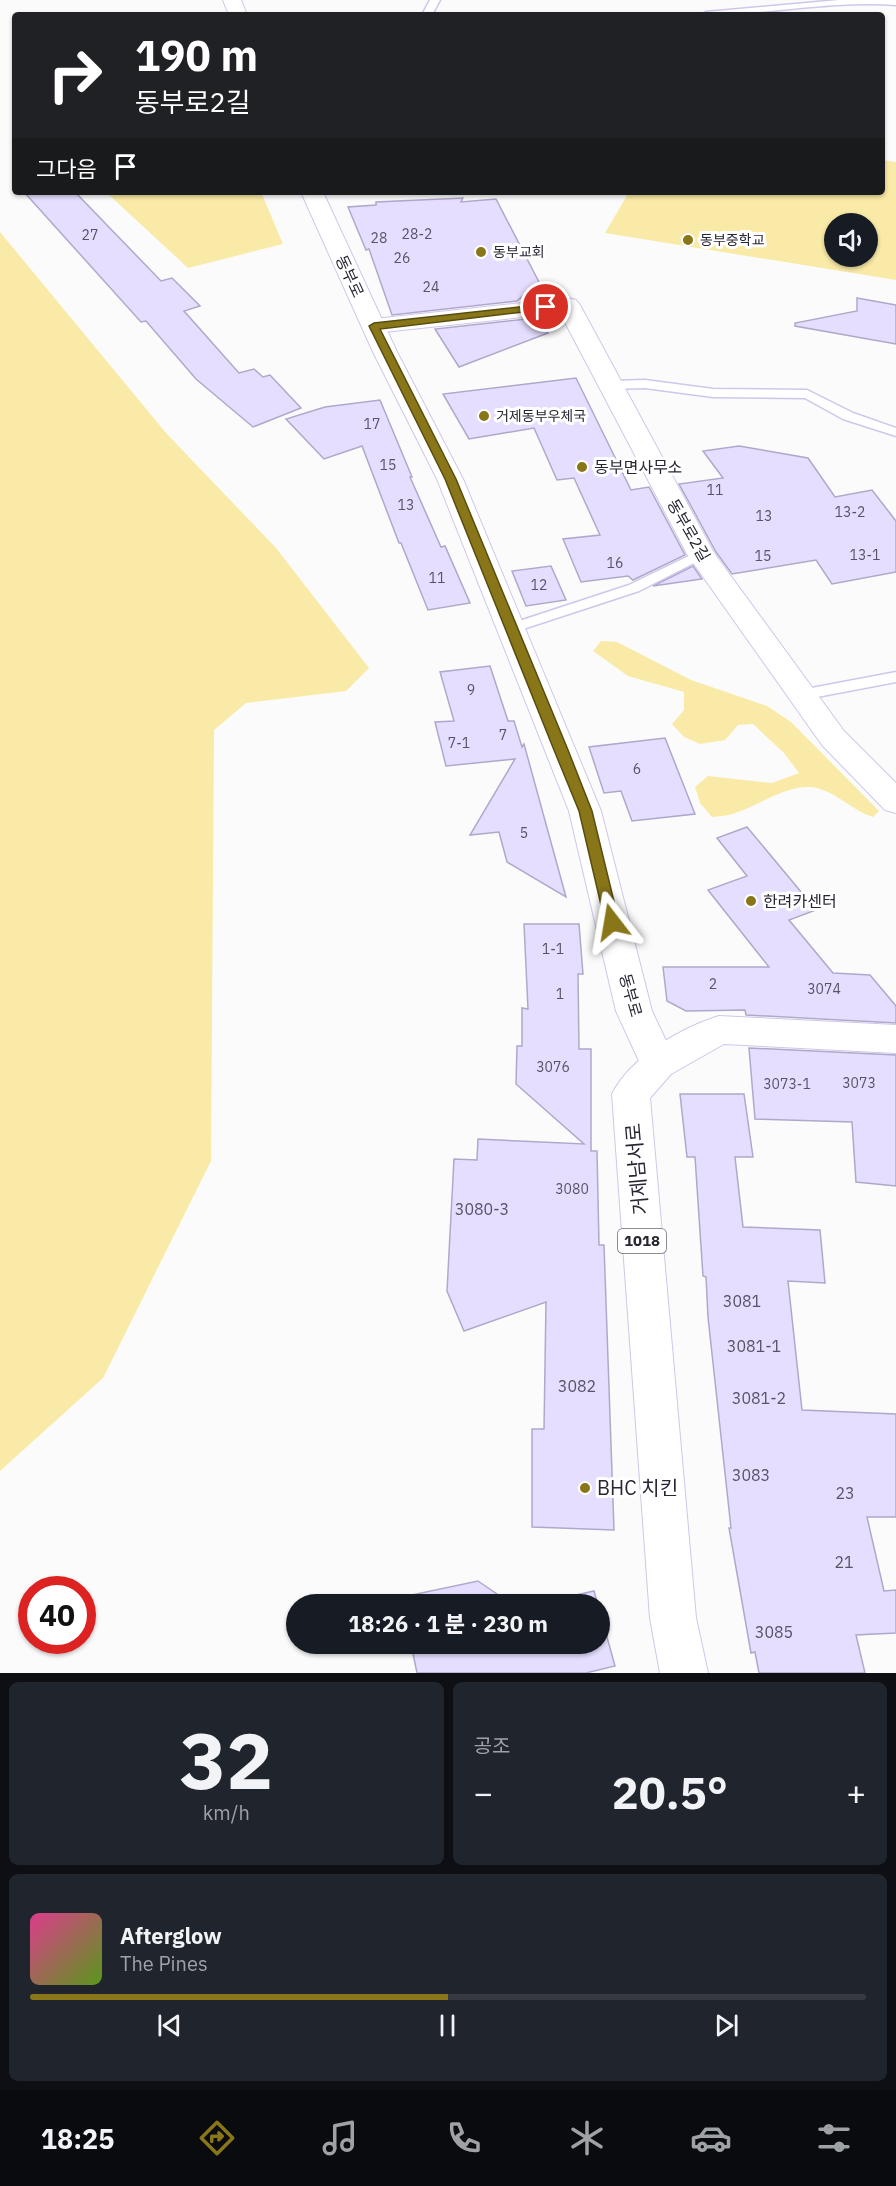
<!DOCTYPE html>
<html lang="ko">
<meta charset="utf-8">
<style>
:root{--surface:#171b24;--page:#20242c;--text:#f1f3f6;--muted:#9ea1a6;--line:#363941;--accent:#887619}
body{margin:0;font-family:"IBM Plex Sans","Noto Sans KR",sans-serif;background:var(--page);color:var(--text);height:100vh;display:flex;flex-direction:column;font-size:22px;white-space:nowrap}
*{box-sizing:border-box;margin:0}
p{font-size:20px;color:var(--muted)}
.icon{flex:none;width:33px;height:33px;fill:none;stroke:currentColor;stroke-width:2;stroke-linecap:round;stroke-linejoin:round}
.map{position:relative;height:1673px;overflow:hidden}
.side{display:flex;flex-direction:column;gap:9px;padding:9px;background:#0d0f14;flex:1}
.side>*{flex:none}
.banner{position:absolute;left:12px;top:12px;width:873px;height:183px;border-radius:6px;box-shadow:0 2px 4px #0004;background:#202124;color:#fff;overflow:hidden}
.fabs{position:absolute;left:824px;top:213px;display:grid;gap:12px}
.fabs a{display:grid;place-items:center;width:54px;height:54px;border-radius:50%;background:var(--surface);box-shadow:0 2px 4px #0004;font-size:30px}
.speed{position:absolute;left:18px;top:1576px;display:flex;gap:12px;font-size:30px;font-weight:700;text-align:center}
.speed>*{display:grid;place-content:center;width:78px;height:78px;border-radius:50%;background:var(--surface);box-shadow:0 2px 4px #0004;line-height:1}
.speed .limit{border:9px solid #d22;background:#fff;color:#111}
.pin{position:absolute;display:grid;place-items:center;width:51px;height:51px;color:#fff;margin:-26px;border:3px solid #fff;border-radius:50%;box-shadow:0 2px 6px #0007}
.me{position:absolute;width:66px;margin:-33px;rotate:346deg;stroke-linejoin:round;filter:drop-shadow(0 0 4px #0008)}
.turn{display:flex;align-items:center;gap:21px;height:126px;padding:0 24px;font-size:27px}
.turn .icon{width:78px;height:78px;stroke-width:2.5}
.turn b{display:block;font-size:42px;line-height:51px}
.then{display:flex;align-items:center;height:57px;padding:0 24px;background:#0003;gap:12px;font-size:22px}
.big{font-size:45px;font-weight:800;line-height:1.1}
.side .tile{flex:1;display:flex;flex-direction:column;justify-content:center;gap:9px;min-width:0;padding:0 21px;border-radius:9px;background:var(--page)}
.side .dial{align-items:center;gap:0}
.dial b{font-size:78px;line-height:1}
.song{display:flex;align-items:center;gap:18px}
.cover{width:72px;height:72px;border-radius:9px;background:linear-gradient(135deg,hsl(330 70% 55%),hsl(90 70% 35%))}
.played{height:6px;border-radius:3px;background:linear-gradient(90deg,var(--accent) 50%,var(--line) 50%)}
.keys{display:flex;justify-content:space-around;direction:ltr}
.heat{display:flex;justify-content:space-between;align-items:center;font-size:33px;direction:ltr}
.side .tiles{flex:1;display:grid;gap:9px;grid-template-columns:1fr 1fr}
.tile:last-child{grid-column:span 2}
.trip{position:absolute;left:286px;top:1594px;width:324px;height:60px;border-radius:30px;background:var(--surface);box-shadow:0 2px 4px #0004;font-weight:800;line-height:60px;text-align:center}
.tabs{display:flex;height:96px;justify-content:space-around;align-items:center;background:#090b0e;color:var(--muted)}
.tabs .icon{width:42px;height:42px}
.tabs .active{color:var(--accent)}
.tabs b{font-size:27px;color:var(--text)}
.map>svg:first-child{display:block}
.green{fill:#faeaa7;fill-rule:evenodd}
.building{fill:#e5deff;stroke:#b0a8ca;stroke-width:1.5}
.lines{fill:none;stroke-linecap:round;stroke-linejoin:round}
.lane-casing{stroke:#cfc7eb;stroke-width:3}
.street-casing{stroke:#cfc7eb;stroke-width:2}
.secondary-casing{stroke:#cfc7eb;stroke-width:2}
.primary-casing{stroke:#cfc7eb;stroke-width:2}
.lane{fill:#fff;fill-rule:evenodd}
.street{fill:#fff;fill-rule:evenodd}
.secondary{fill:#fff;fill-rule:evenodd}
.primary{fill:#fff;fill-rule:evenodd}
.route{fill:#887619;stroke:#584d10;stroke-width:1.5}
.poi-dot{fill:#887619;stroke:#fff;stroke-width:2}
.labels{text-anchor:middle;stroke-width:6;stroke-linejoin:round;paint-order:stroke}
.number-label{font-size:14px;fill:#585467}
.far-poi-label{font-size:14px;fill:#292634;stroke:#fff;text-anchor:start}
.shield{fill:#fff;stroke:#696771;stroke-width:1.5}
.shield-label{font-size:15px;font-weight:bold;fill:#292634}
.street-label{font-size:16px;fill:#292634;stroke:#fff}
.poi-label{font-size:16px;fill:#292634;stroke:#fff;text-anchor:start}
.near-number-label{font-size:16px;fill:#585467}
.near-street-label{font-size:20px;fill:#292634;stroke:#fff}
.near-poi-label{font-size:20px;fill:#292634;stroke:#fff;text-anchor:start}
</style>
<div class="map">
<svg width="896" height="1673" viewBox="0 0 896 1673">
<rect width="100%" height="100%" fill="#fbfbfb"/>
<!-- green -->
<g class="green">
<path d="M882 160 896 162V280L605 233 629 192H882ZM834 224H867V256H834Z"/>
<polygon points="106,192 261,192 283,244 188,268"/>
<polygon points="0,232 166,433 276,548 369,668 346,691 246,703 214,730 211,1161 103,1378 0,1471"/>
<path d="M601 641 617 642 691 680 767 706 791 722 879 811 873 817C853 811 840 795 820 789 792 780 761 805 735 813 728 816 720 816 712 817L700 803 695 787 708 776 772 783 799 773 784 753 753 724 738 725 725 740 700 744 684 737 672 724 684 710V692L628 676 593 651Z"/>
</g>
<!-- building -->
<g class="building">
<polygon points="24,192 75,192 161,281 172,278 200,306 184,311 239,373 254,369 263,377 270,375 301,408 253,427 196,379 146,321 141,322"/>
<polygon points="463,198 461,202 496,199 539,282 517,301 392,315 369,249 366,250 348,207 376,205 376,202"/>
<polygon points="857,298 896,305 896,344 795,326 795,323 857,311"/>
<polygon points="527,319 548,333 459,367 435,329"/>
<polygon points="576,378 631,490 649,487 685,555 633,580 628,576 581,582 563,539 600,535 574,478 557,480 534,428 469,439 443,394"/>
<polygon points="380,400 412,477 410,477 441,547 445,546 470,603 428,610 401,543 399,543 362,446 324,459 286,419 325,407"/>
<polygon points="739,446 808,458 835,497 872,490 896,521 896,572 832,584 816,560 732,574 716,552 679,484 723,478 703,451"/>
<polygon points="551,566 566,600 526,606 512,571"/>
<polygon points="693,566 702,579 653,586"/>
<polygon points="490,666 508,721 514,721 522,747 524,744 566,897 507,862 499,832 470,835 515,759 446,766 435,722 454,721 440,672"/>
<polygon points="665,738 695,814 632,821 621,791 604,793 589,747"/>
<polygon points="747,827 816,910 789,920 833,973 870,975 896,1006 896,1023 746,1015 745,1010 686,1011 667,1001 663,967 769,967 708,890 747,876 717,838"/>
<polygon points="524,924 579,924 583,974 578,974 579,1049 591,1049 591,1151 597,1151 599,1245 604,1245 614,1530 532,1527 532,1429 544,1429 546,1302 464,1331 447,1291 454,1159 477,1160 478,1139 584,1144 516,1084 517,1046 522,1046 522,1008 528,1009"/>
<polygon points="749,1048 896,1055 896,1186 856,1182 852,1122 755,1119"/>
<polygon points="680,1094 744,1094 753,1157 735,1157 743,1227 820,1230 825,1283 788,1281 802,1410 896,1414 896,1517 867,1517 884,1591 896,1590 896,1633 856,1635 865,1673 759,1673 755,1652 751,1653 729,1528 731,1528 708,1317 706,1277 703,1276 695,1157 687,1157"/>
<polygon points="478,1581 513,1605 403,1605 402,1597"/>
<polygon points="594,1591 598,1605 532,1605"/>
<polygon points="600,1612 615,1666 586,1673 417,1673 411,1644 600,1644"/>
</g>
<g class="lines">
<!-- lane casing -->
<g class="lane-casing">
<g id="lane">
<polygon points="430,0 440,0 432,15 422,15"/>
<path d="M839 0H896V5C832 0 766 15 701 15L706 12Z"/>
<polygon points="645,380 713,389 807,390 853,413 896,428 896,436 843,419 805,398 713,397 645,388 611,389 605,385 611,381"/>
<polygon points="701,550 706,551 708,554 706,557 639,591 517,631 512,633 505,628 507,625 629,585"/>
<polygon points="896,672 896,682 801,700 793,695 801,690"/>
</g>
</g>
<!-- street casing -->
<g class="street-casing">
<polygon id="street" points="568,298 576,300 580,305 714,553 844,731 896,783 896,813 885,810 822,745 687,554 560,313 374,333 366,331 362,326 366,321 374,319"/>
</g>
<!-- secondary casing -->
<g class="secondary-casing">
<g id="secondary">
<polygon points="223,0 241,0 247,15 229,15"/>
<polygon points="301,192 323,192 397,352 463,479 601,811 652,1011 677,1064 671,1074 658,1079 645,1074 616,1011 569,811 437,479 373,352"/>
</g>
</g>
<!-- primary casing -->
<g class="primary-casing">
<path id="primary" d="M719 1016 896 1025V1053L724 1044 671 1074 650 1098 696 1618 708 1673H660L650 1618 612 1094C631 1057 680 1028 719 1016Z"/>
</g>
<!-- lane -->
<use href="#lane" class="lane"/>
<!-- street -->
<use href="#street" class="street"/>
<!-- secondary -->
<use href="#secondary" class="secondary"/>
<!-- primary -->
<use href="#primary" class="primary"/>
</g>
<!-- route -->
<polygon class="route" points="546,304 549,305 549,309 380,329 456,479 568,750 592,811 619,922 612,927 605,922 579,811 554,750 445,479 369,326 374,323"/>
<!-- markers -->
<g class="poi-dot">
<circle cx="688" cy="240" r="6"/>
<circle cx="481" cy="252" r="6"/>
<circle cx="484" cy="416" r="6"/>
<circle cx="582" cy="467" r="6"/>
<circle cx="751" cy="901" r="6"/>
<circle cx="585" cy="1488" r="6"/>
</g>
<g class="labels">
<!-- number labels -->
<g class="number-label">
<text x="417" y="239">28-2</text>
<text x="90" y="240">27</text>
<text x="379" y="243">28</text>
<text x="402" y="263">26</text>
<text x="431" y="292">24</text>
<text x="372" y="429">17</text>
<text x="388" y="470">15</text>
<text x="715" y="495">11</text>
<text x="406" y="510">13</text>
<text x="850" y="517">13-2</text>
<text x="764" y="521">13</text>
<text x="865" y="560">13-1</text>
<text x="763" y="561">15</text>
<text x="615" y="568">16</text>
<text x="437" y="583">11</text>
<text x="539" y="590">12</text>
<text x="471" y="695">9</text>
<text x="503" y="740">7</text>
<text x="459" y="748">7-1</text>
<text x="637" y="774">6</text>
<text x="524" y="838">5</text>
<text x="553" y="954">1-1</text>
<text x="713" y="989">2</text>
<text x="824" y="994">3074</text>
<text x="560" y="999">1</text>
<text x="553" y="1072">3076</text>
<text x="859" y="1088">3073</text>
<text x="787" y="1089">3073-1</text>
<text x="572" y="1194">3080</text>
</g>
<!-- far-poi labels -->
<g class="far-poi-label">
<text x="700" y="245">동부중학교</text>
<text x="493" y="257">동부교회</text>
<text x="496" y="421">거제동부우체국</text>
</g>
<!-- shield labels -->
<rect class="shield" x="618" y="1229" width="48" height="24" rx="4.5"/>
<g class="shield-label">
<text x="642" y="1246">1018</text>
</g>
<!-- street labels -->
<g class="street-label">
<text transform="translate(350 276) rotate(65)" y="6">동부로</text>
<text transform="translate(689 530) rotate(60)" y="6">동부로2길</text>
<text transform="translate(631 995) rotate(74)" y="6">동부로</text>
</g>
<!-- poi labels -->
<g class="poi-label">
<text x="594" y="473">동부면사무소</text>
<text x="763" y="907">한려카센터</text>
</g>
<!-- near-number labels -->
<g class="near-number-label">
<text x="482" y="1215">3080-3</text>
<text x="742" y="1307">3081</text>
<text x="754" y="1352">3081-1</text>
<text x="577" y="1392">3082</text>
<text x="759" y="1404">3081-2</text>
<text x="751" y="1481">3083</text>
<text x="845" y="1499">23</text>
<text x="844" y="1568">21</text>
<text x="774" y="1638">3085</text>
</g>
<!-- near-street labels -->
<g class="near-street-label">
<text transform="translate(637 1169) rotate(-95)" y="7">거제남서로</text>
</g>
<!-- near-poi labels -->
<g class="near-poi-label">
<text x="597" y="1495">BHC 치킨</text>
</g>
</g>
</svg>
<div class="fabs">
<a><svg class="icon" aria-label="sound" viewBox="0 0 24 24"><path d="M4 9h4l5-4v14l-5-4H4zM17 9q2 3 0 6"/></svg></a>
</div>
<div class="speed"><div class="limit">40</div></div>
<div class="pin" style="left:546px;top:307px;background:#d93025"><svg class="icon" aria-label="arrive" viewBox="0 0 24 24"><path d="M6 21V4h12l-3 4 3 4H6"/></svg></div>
<svg class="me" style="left:612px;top:922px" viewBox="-20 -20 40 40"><path d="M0-17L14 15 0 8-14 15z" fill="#887619" stroke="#fff" stroke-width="4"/></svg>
<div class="trip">18:26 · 1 분 · 230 m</div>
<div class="banner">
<div class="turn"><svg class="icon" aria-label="right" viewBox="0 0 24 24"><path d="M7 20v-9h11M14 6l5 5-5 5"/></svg><div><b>190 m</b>동부로2길</div></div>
<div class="then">그다음<svg class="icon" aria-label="arrive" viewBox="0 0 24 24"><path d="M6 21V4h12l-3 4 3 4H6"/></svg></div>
</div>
</div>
<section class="side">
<div class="tiles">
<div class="tile dial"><b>32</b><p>km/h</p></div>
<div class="tile"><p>공조</p>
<div class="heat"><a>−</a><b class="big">20.5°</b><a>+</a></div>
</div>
<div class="tile">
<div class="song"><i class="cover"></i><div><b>Afterglow</b><p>The Pines</p></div></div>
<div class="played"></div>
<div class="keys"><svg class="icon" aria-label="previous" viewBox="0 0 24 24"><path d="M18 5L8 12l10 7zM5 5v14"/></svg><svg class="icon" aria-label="pause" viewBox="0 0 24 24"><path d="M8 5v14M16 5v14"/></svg><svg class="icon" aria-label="next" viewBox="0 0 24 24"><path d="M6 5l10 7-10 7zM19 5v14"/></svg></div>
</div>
</div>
</section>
<nav class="tabs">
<b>18:25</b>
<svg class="icon active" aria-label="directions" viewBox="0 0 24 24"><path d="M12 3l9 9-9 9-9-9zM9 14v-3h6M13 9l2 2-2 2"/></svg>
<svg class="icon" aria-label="music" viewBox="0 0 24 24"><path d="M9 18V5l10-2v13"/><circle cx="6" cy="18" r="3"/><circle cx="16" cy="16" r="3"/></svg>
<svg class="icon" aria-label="phone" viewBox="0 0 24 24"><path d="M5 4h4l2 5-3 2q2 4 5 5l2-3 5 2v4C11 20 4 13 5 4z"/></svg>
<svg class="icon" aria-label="climate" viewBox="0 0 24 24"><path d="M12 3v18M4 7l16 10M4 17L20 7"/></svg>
<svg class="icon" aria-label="car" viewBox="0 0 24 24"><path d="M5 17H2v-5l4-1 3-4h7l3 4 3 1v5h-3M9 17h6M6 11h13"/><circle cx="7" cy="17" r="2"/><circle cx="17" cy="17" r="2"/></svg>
<svg class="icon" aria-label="filters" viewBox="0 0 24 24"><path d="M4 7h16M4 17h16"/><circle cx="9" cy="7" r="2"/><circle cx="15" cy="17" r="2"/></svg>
</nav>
